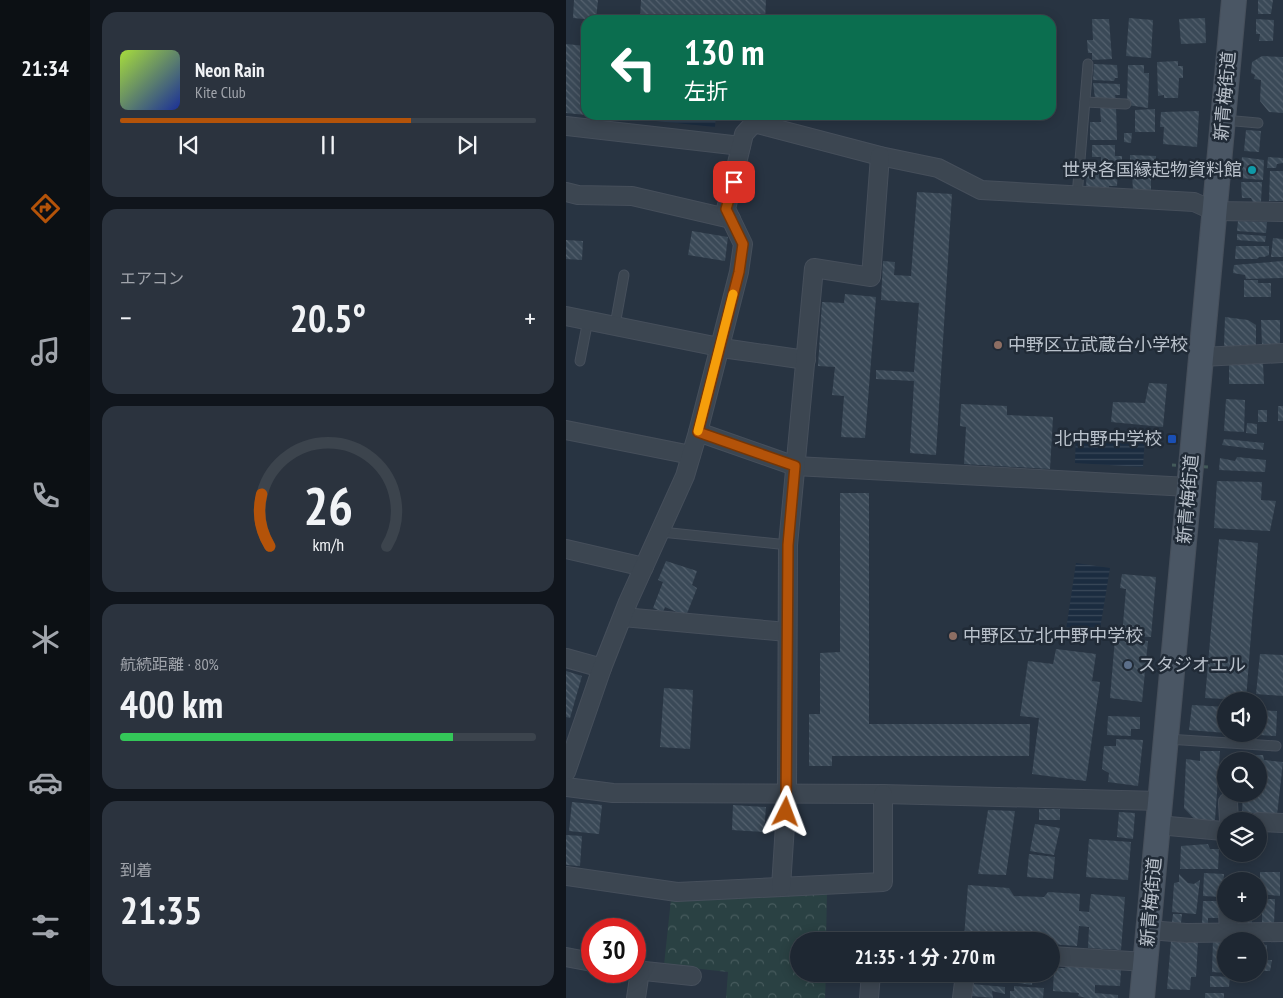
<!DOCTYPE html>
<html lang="ja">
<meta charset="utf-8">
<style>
:root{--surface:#1e2732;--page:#2b333e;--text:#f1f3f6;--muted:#a1a5ac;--line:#3c444d;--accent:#b45309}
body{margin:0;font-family:"PT Sans Narrow","Noto Sans JP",sans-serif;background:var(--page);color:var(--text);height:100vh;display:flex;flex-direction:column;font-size:19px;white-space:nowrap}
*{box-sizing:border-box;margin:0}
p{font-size:16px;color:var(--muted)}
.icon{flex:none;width:28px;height:28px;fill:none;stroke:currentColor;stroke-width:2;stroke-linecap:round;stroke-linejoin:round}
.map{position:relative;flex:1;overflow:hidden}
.sheet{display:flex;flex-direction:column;gap:12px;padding:12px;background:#10151c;width:476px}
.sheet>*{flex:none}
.top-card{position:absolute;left:15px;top:15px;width:475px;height:105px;border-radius:15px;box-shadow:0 2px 12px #0003,0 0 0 1px var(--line);background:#0b6e4f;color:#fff;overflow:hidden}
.controls{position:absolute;left:651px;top:692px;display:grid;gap:10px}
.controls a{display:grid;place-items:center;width:50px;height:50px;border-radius:50%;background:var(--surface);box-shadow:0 2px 12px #0003,0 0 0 1px var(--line);font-size:25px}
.speed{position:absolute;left:15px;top:918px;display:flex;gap:10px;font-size:25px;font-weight:700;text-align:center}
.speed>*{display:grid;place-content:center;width:65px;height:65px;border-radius:50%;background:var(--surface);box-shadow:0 2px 12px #0003,0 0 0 1px var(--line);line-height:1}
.speed .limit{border:8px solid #d22;background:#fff;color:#111}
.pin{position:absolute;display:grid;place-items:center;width:42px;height:42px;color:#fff;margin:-21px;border-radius:10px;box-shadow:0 2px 8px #0006}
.me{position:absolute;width:55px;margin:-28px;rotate:3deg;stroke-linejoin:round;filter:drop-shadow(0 0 4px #0008)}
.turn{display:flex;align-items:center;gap:18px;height:105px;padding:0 20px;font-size:22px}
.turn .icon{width:65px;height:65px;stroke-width:2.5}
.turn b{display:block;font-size:35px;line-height:42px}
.big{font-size:38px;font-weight:700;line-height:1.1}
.sheet .tile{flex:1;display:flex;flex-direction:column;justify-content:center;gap:8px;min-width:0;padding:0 18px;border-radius:15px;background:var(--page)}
.sheet .dial{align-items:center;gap:0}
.dial svg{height:130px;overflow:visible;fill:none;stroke:var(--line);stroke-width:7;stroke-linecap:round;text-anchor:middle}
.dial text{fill:var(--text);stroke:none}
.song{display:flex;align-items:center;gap:15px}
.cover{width:60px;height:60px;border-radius:8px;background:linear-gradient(135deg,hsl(80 70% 55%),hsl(230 70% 35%))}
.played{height:5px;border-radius:2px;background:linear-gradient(90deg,var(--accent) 70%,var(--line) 70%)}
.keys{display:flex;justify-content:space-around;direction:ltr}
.heat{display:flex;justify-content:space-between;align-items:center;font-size:28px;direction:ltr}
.charge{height:8px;border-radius:4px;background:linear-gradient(90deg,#34c759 80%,var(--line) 0)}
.trip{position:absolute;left:224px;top:932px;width:270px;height:50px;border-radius:25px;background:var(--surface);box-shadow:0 2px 12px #0003,0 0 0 1px var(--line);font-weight:700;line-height:50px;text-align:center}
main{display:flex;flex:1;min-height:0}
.tab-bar{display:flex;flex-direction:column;width:90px;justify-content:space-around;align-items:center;background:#0c1014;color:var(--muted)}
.tab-bar .icon{width:35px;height:35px}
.tab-bar .selected{color:var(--accent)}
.tab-bar b{font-size:22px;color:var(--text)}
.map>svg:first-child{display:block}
.park{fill:url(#park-crowns)}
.water{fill:url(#water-rules)}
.building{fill:url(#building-back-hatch)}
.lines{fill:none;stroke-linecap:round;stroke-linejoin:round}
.service-casing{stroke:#464f5b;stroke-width:11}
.minor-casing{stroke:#464f5b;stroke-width:20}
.secondary-casing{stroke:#464f5b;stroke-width:26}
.service{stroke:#3c4651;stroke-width:9}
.minor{stroke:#3c4651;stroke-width:18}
.secondary{stroke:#4a5664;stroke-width:24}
.path-bridge{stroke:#435a5a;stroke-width:3;stroke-dasharray:4 4;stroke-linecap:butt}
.route-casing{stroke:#753606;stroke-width:12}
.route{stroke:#b45309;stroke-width:9}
.slow{stroke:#f59e0b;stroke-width:9}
.culture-dot{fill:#0f9aa8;stroke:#212b37;stroke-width:2}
.education-dot{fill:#8d6e63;stroke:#212b37;stroke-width:2}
.transit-dot{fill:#1a4fb4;stroke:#212b37;stroke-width:2}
.service-dot{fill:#5c6f8a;stroke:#212b37;stroke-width:2}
.labels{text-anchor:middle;stroke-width:5;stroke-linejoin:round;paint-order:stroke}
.street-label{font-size:18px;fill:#b9c1cb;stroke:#212b37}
.poi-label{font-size:18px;fill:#b9c1cb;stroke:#212b37;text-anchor:start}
</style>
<main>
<nav class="tab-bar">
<b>21:34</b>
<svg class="icon selected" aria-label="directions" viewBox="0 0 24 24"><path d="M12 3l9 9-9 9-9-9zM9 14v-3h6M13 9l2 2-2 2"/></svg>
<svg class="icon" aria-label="music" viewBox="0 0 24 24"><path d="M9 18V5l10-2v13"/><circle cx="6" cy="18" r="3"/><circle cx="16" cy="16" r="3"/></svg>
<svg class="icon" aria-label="phone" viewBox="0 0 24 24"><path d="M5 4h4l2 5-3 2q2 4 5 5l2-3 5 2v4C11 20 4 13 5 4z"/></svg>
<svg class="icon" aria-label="climate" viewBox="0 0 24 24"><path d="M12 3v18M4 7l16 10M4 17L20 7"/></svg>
<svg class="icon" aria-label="car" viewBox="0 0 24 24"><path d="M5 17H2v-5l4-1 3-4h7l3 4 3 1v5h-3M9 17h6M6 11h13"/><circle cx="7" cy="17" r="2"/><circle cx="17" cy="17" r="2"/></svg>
<svg class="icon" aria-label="filters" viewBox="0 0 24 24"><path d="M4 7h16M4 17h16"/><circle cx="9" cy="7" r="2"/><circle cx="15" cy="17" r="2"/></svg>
</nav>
<section class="sheet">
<div class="tile">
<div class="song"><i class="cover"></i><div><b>Neon Rain</b><p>Kite Club</p></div></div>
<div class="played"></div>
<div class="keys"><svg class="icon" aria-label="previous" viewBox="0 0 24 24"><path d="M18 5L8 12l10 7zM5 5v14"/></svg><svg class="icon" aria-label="pause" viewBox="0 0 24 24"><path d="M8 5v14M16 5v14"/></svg><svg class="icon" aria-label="next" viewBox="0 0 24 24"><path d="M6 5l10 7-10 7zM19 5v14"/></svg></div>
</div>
<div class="tile"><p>エアコン</p>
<div class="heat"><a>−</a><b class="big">20.5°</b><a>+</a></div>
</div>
<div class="tile dial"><svg viewBox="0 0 100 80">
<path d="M14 69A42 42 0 1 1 86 69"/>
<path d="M14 69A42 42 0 0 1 9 37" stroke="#b45309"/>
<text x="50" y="56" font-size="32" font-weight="700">26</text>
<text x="50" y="72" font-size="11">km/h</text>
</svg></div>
<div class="tile"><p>航続距離 · 80%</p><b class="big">400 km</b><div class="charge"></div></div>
<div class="tile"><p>到着</p><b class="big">21:35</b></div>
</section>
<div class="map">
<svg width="717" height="998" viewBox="0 0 717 998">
<defs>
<pattern id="park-crowns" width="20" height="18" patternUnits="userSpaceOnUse" patternTransform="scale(1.25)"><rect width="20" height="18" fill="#2a4143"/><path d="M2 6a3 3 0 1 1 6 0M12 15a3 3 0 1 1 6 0" fill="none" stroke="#475b5d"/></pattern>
<pattern id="water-rules" width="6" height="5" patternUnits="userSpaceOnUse" patternTransform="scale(1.25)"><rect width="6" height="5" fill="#1b2c40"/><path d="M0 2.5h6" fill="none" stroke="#3a495a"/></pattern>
<pattern id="building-back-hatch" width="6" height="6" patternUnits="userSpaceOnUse" patternTransform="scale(1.25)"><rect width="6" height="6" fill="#3a4957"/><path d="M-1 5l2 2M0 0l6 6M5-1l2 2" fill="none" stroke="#54616e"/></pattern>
</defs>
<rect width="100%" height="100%" fill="#283442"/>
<!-- park -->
<polygon class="park" points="261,893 260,941 232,941 232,974 260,974 259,998 160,998 162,972 98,965 105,899"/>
<!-- water -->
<g class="water">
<polygon points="81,115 150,115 149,127 80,120"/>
<polygon points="510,432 579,436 577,467 509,463"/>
<polygon points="510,563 544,568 533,635 500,630"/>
</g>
<!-- building -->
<g class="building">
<polygon points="8,0 32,0 30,20 7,18"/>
<polygon points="75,0 200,0 199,20 74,20"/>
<polygon points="692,0 707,0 705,14 692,14"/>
<polygon points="563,18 587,20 585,58 560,56"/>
<polygon points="639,18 640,43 615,44 613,19"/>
<polygon points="526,19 543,19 546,59 526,60 526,53 522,53 521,40 527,40"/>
<polygon points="690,19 708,20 707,41 693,41 694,34 690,34"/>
<polygon points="0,44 20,46 20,115 0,113"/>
<polygon points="696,56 717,57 717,113 703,112 694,101 695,80 688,79 689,75 685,73 686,62"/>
<polygon points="612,61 612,66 617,66 617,78 613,78 612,98 598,98 598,95 592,96 591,62"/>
<polygon points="528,64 551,65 552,78 549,78 548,81 527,80"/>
<polygon points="562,65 578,65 578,73 583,73 582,108 561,105"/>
<polygon points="527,83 554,84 554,95 549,95 550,99 529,98"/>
<polygon points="534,107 550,107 551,140 524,140 524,122 535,122"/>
<polygon points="589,109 589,132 569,132 569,110"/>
<polygon points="633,111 631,147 597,144 598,127 594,127 595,112"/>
<polygon points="34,115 69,115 68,120"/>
<polygon points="680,130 695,131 693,152 678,151"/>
<polygon points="558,133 566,133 565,143 558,142"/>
<polygon points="526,145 549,145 549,156 556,156 556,166 535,166 535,157 526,157"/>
<polygon points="564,155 590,156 590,171 564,170"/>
<polygon points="676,157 698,160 697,180 674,178"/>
<polygon points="702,157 717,158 717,163 711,164 710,168 701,168"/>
<polygon points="521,168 552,169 551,186 543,186 543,189 520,188"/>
<polygon points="704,171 717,171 717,201 703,201"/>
<polygon points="566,173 585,173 585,190 567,190"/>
<polygon points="675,182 696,182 695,202 687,202 685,198 676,198"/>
<polygon points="351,192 386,194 370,455 344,453 348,381 310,379 310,370 348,372 353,303 315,300 317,261 329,262 328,275 345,276"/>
<polygon points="672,221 701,222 700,233 671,231"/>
<polygon points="126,231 162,237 159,261 122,255"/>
<polygon points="671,234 700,236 699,242 671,240"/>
<polygon points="707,238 717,239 717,257 705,257"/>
<polygon points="0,240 17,241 16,260 0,259"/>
<polygon points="670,246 703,246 703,255 698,257 693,257 691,259 669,259"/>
<polygon points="717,261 717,278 680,279 679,275 667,273 668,265"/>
<polygon points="678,280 692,280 692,283 705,283 705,297 678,297"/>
<polygon points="279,294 310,297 299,438 275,437 278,396 266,395 269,367 252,366 256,302 278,303"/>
<polygon points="659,317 682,320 690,325 690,347 658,347"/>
<polygon points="695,320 714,320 714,345 696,345"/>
<polygon points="663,363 697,364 698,384 663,384"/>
<polygon points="583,383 601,384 597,427 545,422 547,402 579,403"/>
<polygon points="660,399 679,400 678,432 658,431"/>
<polygon points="395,404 441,406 441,415 487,417 484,469 398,464 400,427 394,426"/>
<rect x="712" y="406" width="5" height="15"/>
<rect x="692" y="410" width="9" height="12"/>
<polygon points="681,423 691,424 691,434 680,433"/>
<polygon points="658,439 698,443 697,450 656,445"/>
<polygon points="671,457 700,460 699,472 653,470 654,458 669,461"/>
<polygon points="651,481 696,482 695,500 710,501 704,531 648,528"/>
<polygon points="274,493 303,493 303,724 464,724 463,756 266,756 266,766 243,766 243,714 254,714 254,653 274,652"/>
<polygon points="653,539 692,543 680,700 639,698"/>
<polygon points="100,561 131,571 126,585 131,588 120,616 99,607 97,612 87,608 97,582 92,580"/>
<polygon points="556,574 590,577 585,637 556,636 560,589 554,588"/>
<polygon points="549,638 582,641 576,702 544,698"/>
<polygon points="490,649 530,654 526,681 534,682 520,781 466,774 473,718 454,716 462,661 487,664"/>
<polygon points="694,654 717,655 717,696 690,694"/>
<polygon points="0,671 16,676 4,718 0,717"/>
<polygon points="98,688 127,690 124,749 94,747"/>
<polygon points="626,705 660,707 660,733 623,730"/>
<polygon points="692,710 711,711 710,736 692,735"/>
<polygon points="542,716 574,717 574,729 565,729 565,736 541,735"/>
<polygon points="550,739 577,740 572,786 542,782 543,773 536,769 538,746 550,746"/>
<polygon points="634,751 654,751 649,820 629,820 618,808 620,759 634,761"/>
<polygon points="680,755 697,755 698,760 717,762 711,815 676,812 677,794 692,794 692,761 680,761"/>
<polygon points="6,802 36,805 33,834 3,831"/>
<polygon points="167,805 200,807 198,832 166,830"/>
<rect x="473" y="809" width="21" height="11"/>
<polygon points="422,810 449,811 440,875 412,874"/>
<polygon points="553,812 569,813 567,839 551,837"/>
<polygon points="469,824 494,828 488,855 464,851"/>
<polygon points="0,835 16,836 14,866 0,865"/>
<polygon points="523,839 565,842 562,880 520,877"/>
<polygon points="642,844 644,849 653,849 652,869 614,869 615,846"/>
<polygon points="463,854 489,857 487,879 461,877"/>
<polygon points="672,871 684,872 684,881 667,881 667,875 671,875"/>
<polygon points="694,872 714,872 714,896 694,894"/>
<polygon points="638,873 658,874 656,897 637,896"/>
<polygon points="613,874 622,883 628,884 634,880 630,914 606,912 608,883 613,882"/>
<polygon points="402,885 443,888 448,896 478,897 482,892 514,894 513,911 523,912 525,894 559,897 555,950 522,948 523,927 513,926 511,946 485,944 485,941 398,938"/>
<polygon points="696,899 709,899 708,924 696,923"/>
<polygon points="637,901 653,901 653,918 642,918 642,923 636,924"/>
<polygon points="607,914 616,914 615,923 606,922"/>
<rect x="673" y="914" width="13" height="10"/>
<polygon points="647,939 656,939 656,948 660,948 660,973 646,972"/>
<polygon points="605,941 632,942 630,977 625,977 624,990 601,989"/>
<polygon points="692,944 701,945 701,960 706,960 704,971 692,971"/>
<polygon points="500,966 555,970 554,986 529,985 529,993 552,995 552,998 520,998 512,996 513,993 487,991 488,968 499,968"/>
<polygon points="407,974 429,974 428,983 407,981"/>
<polygon points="445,974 467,974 466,985 445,982"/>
<polygon points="644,976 664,977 663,987 644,987"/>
<polygon points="406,984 439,987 439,994 426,991 427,998 406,996"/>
<polygon points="448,986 478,988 477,998 444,998 444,991 448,991"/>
<rect x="639" y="993" width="19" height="5"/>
</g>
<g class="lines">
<!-- service casing -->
<g class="service-casing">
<g id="service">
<polyline points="519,102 560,104"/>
<polyline points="658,120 692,123"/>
<polyline points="511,196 522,64"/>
<polyline points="49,325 58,275"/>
<polyline points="14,361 22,320"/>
<polyline points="95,532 222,545"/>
<polyline points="601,739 710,746"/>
</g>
</g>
<!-- minor casing -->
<g class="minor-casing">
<g id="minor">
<polyline points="0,126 175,146"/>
<polyline points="0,192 12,195 66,196 165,219"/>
<polyline points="0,316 163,349 240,360"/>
<polyline points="635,357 717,353"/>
<polyline points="0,430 125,455"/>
<polyline points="132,432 229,466 623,487"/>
<polyline points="0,549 78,567"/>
<polyline points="57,617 221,632"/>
<polyline points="0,658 36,668"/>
<polyline points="0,772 36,668 62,602 119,476 132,432 173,272 177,244 160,209 178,134 188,123 314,156 372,168 415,190 628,202 648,211 717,212"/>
<polyline points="0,787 47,793 317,794 594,801"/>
<polyline points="662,802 663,821"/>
<polyline points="692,822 717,823"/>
<polyline points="592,825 657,831 660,828"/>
<polyline points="0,876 111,892 317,882 317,794"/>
<polyline points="215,887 221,794 222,545 248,268 305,277 314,156"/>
<polyline points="662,914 663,932"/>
<polyline points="583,930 620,933 717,932"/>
<polyline points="485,956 580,962"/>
<polyline points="0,957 26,962"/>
<polyline points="69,970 126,976"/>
<polyline points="70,998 74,971"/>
<polyline points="303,998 305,974"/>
<polyline points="396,998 399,974"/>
</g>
</g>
<!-- secondary casing -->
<g class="secondary-casing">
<polyline id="secondary" points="576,998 668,0"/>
</g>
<!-- service -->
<use href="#service" class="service"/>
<!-- minor -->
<use href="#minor" class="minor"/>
<!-- secondary -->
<use href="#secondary" class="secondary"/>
<!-- path-bridge -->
<polyline class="path-bridge" points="606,465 642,467"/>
</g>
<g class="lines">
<!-- route casing -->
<g class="route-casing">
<polyline id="route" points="168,182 160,209 177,244 173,272 132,432 229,466 222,545 220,812"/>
</g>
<!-- route -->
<use href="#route" class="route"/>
<!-- slow -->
<polyline class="slow" points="132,431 167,294"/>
</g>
<!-- markers -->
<circle class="culture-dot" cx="686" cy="170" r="5"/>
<g class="education-dot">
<circle cx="432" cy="345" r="5"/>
<circle cx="387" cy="636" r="5"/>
</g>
<rect class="transit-dot" x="601" y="434" width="10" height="10" rx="2.5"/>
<circle class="service-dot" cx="562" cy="665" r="5"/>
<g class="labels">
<!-- street labels -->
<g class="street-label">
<text transform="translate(659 96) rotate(-85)" y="6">新青梅街道</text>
<text transform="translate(622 499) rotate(-85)" y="6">新青梅街道</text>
<text transform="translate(585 902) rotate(-85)" y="6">新青梅街道</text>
</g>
<!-- poi labels -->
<g class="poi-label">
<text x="676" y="176" text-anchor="end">世界各国縁起物資料館</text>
<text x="442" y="351">中野区立武蔵台小学校</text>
<text x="596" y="445" text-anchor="end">北中野中学校</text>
<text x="397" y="642">中野区立北中野中学校</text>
<text x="572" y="671">スタジオエル</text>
</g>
</g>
</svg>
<div class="controls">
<a><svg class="icon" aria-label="sound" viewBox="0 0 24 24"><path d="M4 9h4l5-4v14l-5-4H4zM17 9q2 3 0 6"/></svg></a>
<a><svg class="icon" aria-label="search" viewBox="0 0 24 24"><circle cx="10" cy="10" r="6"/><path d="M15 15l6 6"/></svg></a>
<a><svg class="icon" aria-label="layers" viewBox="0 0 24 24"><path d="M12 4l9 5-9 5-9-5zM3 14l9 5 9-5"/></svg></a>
<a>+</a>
<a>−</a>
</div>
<div class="speed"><div class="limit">30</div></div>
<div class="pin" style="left:168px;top:182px;background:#d93025"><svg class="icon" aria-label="arrive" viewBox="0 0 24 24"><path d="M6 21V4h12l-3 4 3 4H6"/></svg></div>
<svg class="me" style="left:220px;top:812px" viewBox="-20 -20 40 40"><path d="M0-17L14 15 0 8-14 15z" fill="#b45309" stroke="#fff" stroke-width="4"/></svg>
<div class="trip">21:35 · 1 分 · 270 m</div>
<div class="top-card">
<div class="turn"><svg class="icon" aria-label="left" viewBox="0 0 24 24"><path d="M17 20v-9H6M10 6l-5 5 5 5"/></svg><div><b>130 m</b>左折</div></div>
</div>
</div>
</main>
